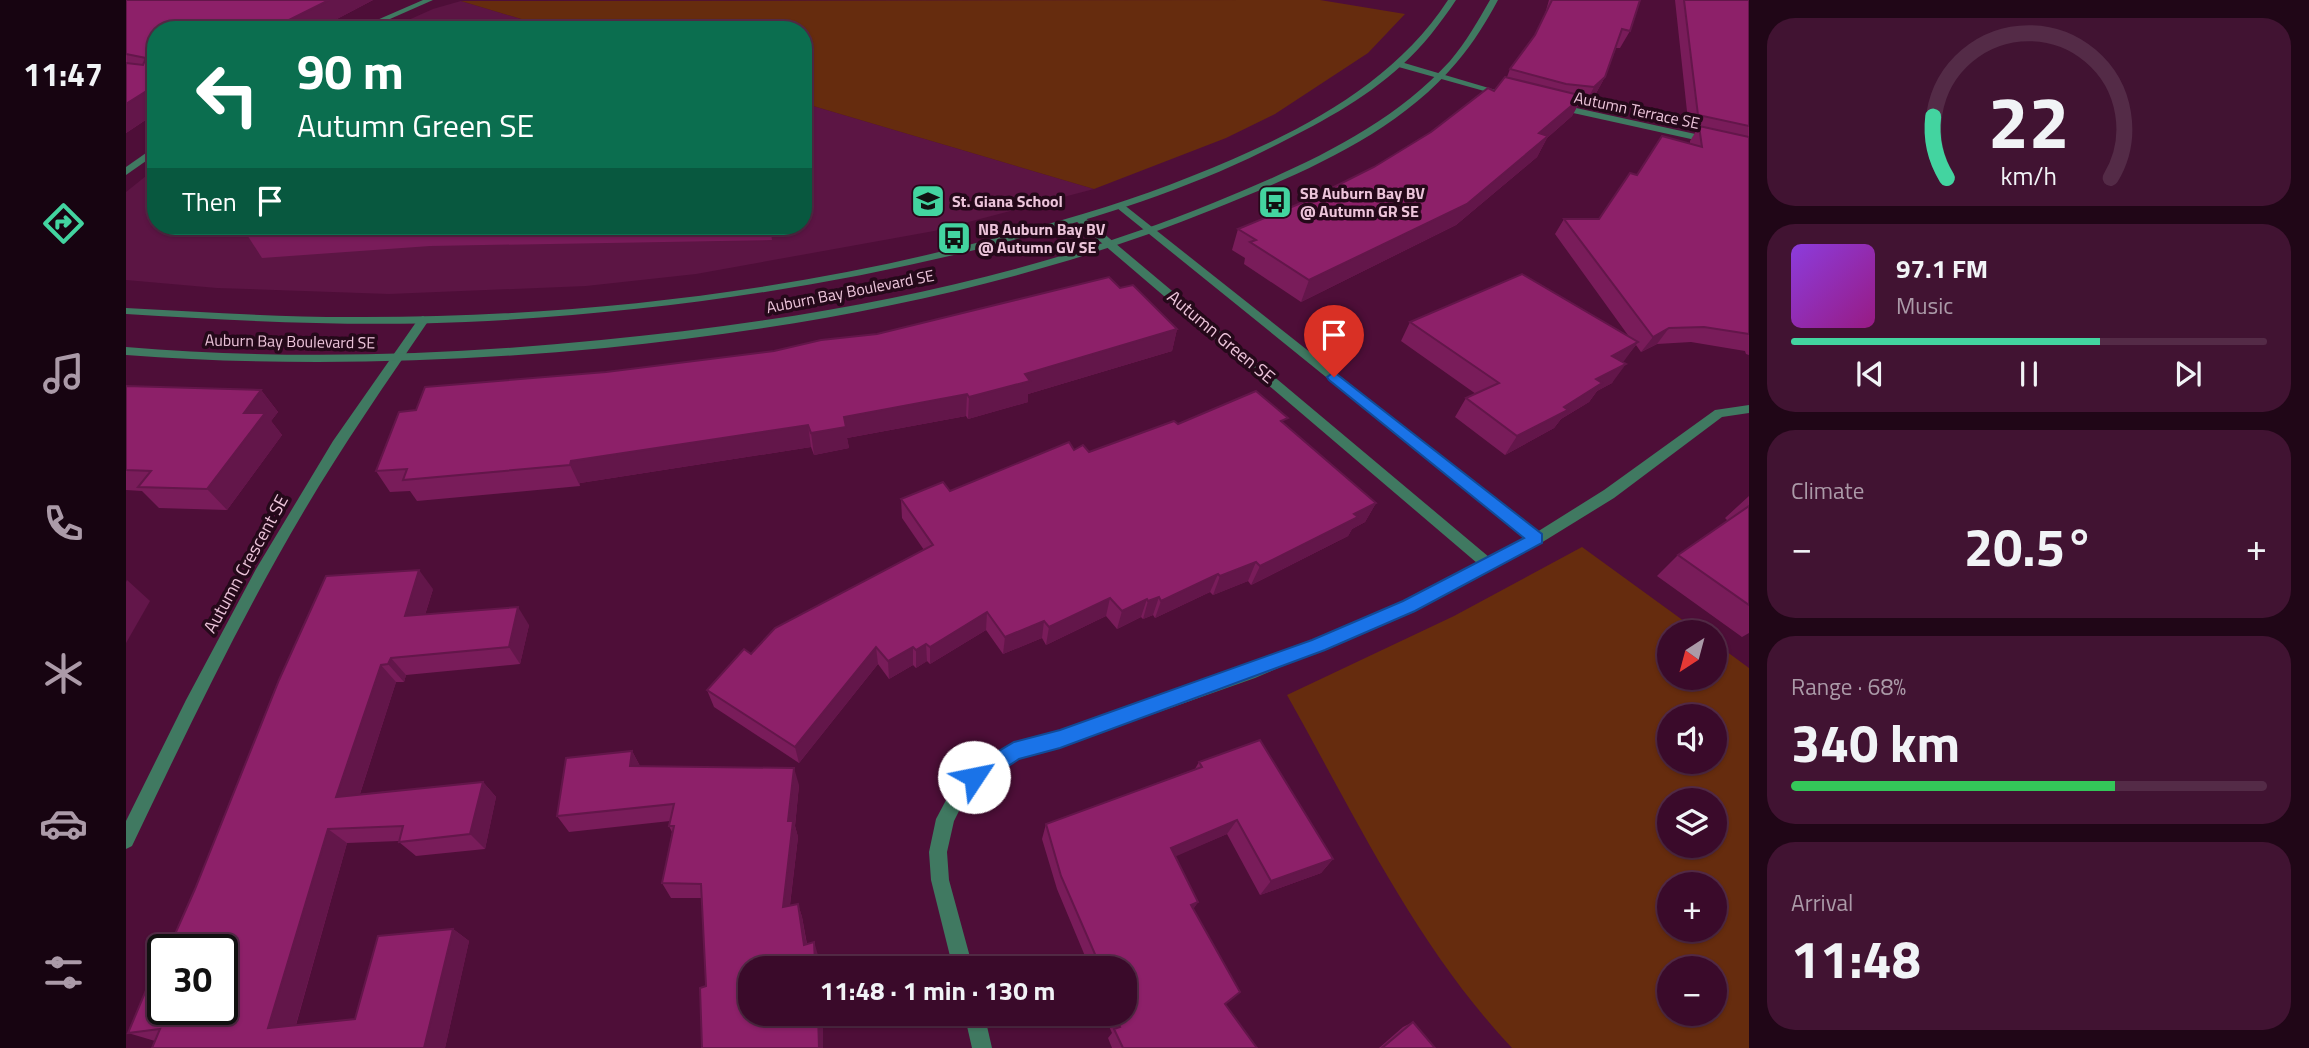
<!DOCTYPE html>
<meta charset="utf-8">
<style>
:root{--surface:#3a0a2a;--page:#411332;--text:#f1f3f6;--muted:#ab9aa8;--line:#542b47;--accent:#43d4a0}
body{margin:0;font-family:"Titillium Web",sans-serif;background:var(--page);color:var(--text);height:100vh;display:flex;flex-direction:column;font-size:26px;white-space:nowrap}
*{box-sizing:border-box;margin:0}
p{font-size:23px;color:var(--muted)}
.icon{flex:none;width:38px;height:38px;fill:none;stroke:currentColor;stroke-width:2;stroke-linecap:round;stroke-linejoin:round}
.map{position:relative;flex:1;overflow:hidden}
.side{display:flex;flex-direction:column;gap:18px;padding:18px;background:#200617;width:560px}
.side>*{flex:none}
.banner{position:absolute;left:21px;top:21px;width:665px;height:214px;border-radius:28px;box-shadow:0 2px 5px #0004,0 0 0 2px var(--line);background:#0b6e4f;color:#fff;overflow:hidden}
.needle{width:46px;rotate:216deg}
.tools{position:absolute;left:1531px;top:620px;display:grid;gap:14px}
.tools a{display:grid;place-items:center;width:70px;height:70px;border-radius:50%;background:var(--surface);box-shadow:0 2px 5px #0004,0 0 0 2px var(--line);font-size:35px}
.speed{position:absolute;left:21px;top:934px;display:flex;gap:14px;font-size:35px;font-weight:700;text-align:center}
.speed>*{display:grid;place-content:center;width:91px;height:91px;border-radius:50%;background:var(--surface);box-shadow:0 2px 5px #0004,0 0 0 2px var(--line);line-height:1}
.speed .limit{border:4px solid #111;border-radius:10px;background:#fff;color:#111}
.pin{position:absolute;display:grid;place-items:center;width:60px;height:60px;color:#fff;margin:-72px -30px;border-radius:50% 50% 50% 0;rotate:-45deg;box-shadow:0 0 7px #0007}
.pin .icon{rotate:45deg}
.me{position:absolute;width:77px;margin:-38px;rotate:56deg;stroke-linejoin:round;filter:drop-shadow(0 0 5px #0008)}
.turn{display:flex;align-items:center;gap:24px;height:147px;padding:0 35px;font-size:32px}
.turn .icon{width:91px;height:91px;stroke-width:2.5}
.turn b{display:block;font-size:49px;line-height:60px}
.then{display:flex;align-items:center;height:66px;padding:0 35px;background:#0003;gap:14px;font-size:26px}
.big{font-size:52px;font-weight:700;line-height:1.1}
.side .card{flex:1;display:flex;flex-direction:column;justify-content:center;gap:10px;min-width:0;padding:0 24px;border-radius:28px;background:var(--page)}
.side .dial{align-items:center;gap:0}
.dial svg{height:182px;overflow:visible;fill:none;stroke:var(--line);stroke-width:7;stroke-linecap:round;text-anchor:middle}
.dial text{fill:var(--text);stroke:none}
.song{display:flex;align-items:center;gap:21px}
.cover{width:84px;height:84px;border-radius:10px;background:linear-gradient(135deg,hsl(270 70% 55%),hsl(310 70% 35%))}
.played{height:7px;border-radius:4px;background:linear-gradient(90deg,var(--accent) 65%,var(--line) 65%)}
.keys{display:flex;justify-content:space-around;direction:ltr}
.heat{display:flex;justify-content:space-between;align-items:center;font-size:38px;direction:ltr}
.charge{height:10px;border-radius:5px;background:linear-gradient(90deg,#34c759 68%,var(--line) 0)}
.trip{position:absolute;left:612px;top:956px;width:399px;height:70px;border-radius:28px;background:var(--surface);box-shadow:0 2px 5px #0004,0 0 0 2px var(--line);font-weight:700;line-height:70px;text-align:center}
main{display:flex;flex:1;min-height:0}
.tab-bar{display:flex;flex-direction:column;width:126px;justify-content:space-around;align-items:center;background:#170411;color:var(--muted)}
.tab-bar .icon{width:49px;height:49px}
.tab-bar .active{color:var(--accent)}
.tab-bar b{font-size:32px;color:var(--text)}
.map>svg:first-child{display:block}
.built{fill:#5c1544}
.green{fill:#662c0e;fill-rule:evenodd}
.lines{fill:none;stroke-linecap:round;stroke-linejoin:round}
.minor{fill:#407961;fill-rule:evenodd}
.tertiary{fill:#407961;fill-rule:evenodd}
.wall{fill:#791c5a}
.shaded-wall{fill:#63164a}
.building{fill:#8d2069;stroke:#63164a;stroke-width:2}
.route{fill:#1a73e8;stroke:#114b97;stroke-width:2}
.labels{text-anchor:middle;stroke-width:7;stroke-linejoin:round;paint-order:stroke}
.far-street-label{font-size:16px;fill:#ecc4da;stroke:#25091a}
.far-poi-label{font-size:16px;font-weight:bold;fill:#ecc4da;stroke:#25091a;text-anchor:start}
.street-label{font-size:18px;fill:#ecc4da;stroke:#25091a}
</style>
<main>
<nav class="tab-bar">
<b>11:47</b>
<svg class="icon active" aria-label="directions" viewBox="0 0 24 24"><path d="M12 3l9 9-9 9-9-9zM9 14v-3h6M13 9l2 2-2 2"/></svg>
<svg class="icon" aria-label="music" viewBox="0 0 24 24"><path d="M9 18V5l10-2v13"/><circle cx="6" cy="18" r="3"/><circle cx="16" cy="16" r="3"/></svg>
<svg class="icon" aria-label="phone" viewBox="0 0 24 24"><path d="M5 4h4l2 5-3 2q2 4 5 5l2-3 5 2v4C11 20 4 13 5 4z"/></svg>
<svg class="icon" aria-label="climate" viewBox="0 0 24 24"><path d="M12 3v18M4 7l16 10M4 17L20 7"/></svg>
<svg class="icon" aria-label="car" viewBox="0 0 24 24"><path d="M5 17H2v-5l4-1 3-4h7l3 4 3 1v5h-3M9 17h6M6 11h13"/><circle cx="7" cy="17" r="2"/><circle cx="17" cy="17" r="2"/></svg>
<svg class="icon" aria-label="filters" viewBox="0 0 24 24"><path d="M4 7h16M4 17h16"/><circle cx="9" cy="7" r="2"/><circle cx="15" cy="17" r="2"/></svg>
</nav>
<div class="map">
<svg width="1623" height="1048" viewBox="0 0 1623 1048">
<rect width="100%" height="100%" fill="#4e0e38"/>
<!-- built -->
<g class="built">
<polygon points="335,1 432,30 260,30 307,9"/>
<polygon points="677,103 968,189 808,231 570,274 460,286 263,294 91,288 0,280 0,192 30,168 30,226 677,226"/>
</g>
<!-- green -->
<g class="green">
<polygon points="1194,0 1279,14 1242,53 1149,114 1100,138 968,189 677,103 677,30 432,30 335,1"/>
<path d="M1456 547 1573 632H1544V677H1589V643L1623 668V1048H1386C1290 946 1229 816 1161 695L1328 616ZM1544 716H1589V761H1544ZM1544 800H1589V845H1544ZM1544 884H1589V929H1544ZM1544 968H1589V1013H1544Z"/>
</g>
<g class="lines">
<!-- minor -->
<g class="minor">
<polygon points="297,0 307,0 239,30 228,30"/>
<polygon points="1269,62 1275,62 1383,94 1376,96 1269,66"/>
<polygon points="1432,104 1583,137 1588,140 1583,143 1429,109 1428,107"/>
<polygon points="30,146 30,154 0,175 0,167"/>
<polygon points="991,204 997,204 1411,532 1478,490 1589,410 1623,405 1623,413 1596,417 1488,498 1415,543 1288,610 1129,678 934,747 892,758 869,771 839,799 828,821 821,852 823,880 847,968 827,968 805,880 803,852 810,819 827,787 857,759 889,743 934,731 1119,668 1278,602 1351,563 950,221 950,217 958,217 1363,557 1399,538 991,208"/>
<path d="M297 316 303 320C260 383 217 445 178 511 114 619 60 733 6 846L0 849V821L60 700 130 569 207 441 293 318Z"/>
<polygon points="838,1013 858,1013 866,1048 846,1048"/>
</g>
<!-- tertiary -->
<g class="tertiary">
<path d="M1322 0H1330C1314 24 1297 46 1276 65 1236 102 1186 127 1138 151 1049 195 953 223 857 248 687 290 515 314 340 322 226 327 113 321 0 314V308C75 312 150 317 225 317 431 318 638 296 838 246 915 227 992 206 1066 176 1162 138 1264 89 1322 0Z"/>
<path d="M1364 0H1372C1360 22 1348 42 1331 62 1270 135 1174 174 1088 209 894 288 686 327 479 348 320 363 159 367 0 355V347C158 360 317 356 475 340 684 320 892 282 1087 203 1172 168 1261 130 1324 61 1340 42 1352 21 1364 0Z"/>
</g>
</g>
<!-- wall -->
<g class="wall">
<polygon points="0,0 247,0 190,30 30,30 30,113 0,133"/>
<polygon points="1423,0 1514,0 1504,31 1494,48 1490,48 1479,77 1469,95 1458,106 1452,105 1446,116 1421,138 1411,157 1330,225 1175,302 1118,264 1119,258 1106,250 1112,229 1180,201 1248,167 1305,132 1368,91 1381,77 1384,69 1409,35 1419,14"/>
<polygon points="1549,0 1623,0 1623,355 1620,354 1619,351 1565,342 1531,344 1515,352 1510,345 1496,362 1486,383 1471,391 1463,402 1435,419 1428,428 1379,455 1329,417 1340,398 1350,394 1275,341 1284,322 1504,338 1429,234 1438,219 1473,219 1511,175 1564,144 1564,141 1570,131 1563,130"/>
<polygon points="117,226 646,226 646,240 304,246 136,258 116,227"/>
<polygon points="994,288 1051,329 1046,351 902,394 902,402 842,419 840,416 721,438 723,448 688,455 685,447 454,483 454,486 291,501 284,491 264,492 250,471 290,410 480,372 648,351 751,334"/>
<polygon points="0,386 135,390 152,412 145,421 156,435 101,510 33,508 16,491 0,490"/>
<polygon points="1052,424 1159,425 1250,503 1239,522 1226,529 1222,536 1125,585 1122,581 1087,595 1084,592 1029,618 1027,615 1017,619 1015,617 991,629 980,616 920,645 916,638 877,654 860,630 804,664 801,661 790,668 787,665 763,679 752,664 673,763 588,707 581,690 625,654 798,550 776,518 775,499 824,491 948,450 963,452"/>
<polygon points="1623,496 1623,633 1616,637 1531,576 1552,555 1602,521 1599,518"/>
<polygon points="307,589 299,615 403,625 394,664 280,675 278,682 270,682 234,794 357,782 370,797 359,849 290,856 273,842 273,841 221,843 170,1025 229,1019 327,929 343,941 319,1048 26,1048 29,1041 2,1033 37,1010 42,950"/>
<polygon points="506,751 514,766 673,785 669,826 672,837 664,905 672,904 676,917 681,944 692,955 694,968 625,968 697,1013 697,1048 576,1048 580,986 576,898 545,898 536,883 546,832 543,826 544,821 443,832 431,816"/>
<polygon points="1073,762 1207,859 1195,873 1134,895 1101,834 1049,856 1072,902 1067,909 1100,1005 1131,1048 986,1048 982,1038 986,1033 977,1013 999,1013 999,968 964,968 931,889 916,839 920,824 1069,769"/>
<polygon points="1287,1022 1309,1048 1253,1048 1277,1027"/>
</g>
<!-- shaded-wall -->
<g class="shaded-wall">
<polygon points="203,0 247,0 190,30 143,30"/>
<polygon points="1479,77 1469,95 1458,106 1468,87"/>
<polygon points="30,85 30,113 0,133 0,104"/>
<polygon points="1457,96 1446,116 1421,138 1411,157 1330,225 1175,302 1183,280 1413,133"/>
<polygon points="643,226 646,226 646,240"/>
<polygon points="1543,328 1531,344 1515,352 1527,337"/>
<polygon points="1051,329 1046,351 902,394 902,402 842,419 843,397 899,374"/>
<polygon points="1512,342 1498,361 1472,374 1486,356"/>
<polygon points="1500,364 1486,383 1471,391 1463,402 1435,419 1428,428 1379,455 1391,436 1438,407 1470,379"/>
<polygon points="135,390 152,412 145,421 156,435 101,510 81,489 118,413"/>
<polygon points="841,394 840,416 721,438 723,448 688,455 685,433 718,417"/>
<polygon points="682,425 685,447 454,483 454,486 444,465 445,461"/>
<polygon points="1250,503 1239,522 1226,529 1222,536 1125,585 1134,566 1228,514"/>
<polygon points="1130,562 1122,581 1087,595 1094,576"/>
<polygon points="293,570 307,589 293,634 279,616"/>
<polygon points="1092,574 1084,592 1029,618 1035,601"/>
<polygon points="1,580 24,601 0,643 0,582"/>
<polygon points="1033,597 1027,615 1017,619 1022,601"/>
<polygon points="984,598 980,616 920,645 923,627"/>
<polygon points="1021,599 1015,617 991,629 996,611"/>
<polygon points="392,607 403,625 394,664 383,647"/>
<polygon points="861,612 860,630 804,664 804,647"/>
<polygon points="918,621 916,638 877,654 879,637"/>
<polygon points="800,644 801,661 790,668 790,650"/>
<polygon points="750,647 752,664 673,763 669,747"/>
<polygon points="787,647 787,665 763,679 762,661"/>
<polygon points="265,658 280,675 278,682 262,664"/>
<polygon points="255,665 270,682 228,812 210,797"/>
<polygon points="506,751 515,768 504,766"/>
<polygon points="668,768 673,785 669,826 672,837 662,920 657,907 662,821"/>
<polygon points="357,782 370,797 359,849 344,834"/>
<polygon points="1111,820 1101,834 1037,862 1045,848"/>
<polygon points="202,829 221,843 166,1038 142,1028"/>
<polygon points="1207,859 1195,873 1134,895 1145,881"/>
<polygon points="1072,902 1064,914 1065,905"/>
<polygon points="672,904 676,917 683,958 678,945"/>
<polygon points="327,929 343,941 319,1048 298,1048"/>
<polygon points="688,942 692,955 694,968 691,968 689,962"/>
<polygon points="692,1013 697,1013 697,1048 693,1048"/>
</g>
<!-- building -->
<g class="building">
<polygon points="0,0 203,0 143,30 30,30 30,85 0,104 0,63 17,65 20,58 0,54"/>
<polygon points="1426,0 1514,0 1504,31 1496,29 1479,77 1468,87 1440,84 1384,69 1409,35"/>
<polygon points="1558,0 1623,0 1623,126 1572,115"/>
<polygon points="369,26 366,30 260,30 262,28"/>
<polygon points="1379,77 1457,96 1413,133 1422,136 1341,204 1183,280 1124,242 1130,240 1112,229 1180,201 1248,167 1305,132 1362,88 1368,91"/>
<polygon points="1573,126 1623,137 1623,334 1578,327 1543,328 1527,337 1438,219 1473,219 1504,173 1511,175 1536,136 1576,147"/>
<polygon points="117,226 141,226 116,227"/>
<polygon points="1396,274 1512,342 1486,356 1500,364 1470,379 1476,383 1438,407 1442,410 1391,436 1340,398 1373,383 1284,322"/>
<polygon points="983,277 994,288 1007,285 1051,329 899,374 904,381 843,397 841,394 718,417 720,427 685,433 682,425 445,461 444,465 277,480 281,469 250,471 273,412 290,410 299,387 480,372 648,351 695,340 751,334"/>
<polygon points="0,386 135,390 118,413 139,413 81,489 12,487 25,471 0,470"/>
<polygon points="1130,391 1162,418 1155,421 1250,503 1228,514 1232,517 1134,566 1130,562 1094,576 1092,574 1035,601 1033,597 1022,601 1021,599 996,611 984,598 923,627 918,621 879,637 861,612 804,647 800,644 790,650 787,647 762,661 750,647 669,747 581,690 618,649 625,654 649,628 807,545 775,499 817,482 824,491 943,442 948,450 957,445 963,452 1048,421 1052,424"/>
<polygon points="1623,506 1623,605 1552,555"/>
<polygon points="293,570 279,616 392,607 383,647 265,658 262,664 255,665 210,797 357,782 344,834 273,842 277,826 202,829 142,1028 229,1019 252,936 327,929 298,1048 26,1048 34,1029 2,1033 34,957 37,957 37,1010 96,1010 96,950 42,950 69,889 153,680 200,576"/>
<polygon points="1134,740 1207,859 1145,881 1111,820 1045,848 1072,902 1065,905 1114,992 1099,1004 1131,1048 997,1048 988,1029 994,1027 987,1013 999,1013 999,968 975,968 935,876 920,824 1076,767 1073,762"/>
<polygon points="506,751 504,766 668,768 662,821 667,821 657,907 672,904 678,945 688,942 689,962 692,962 692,968 625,968 625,1013 692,1013 693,1048 576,1048 574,988 580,986 575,884 536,883 548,826 543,826 548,804 431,816 440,758"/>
<polygon points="1287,1022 1309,1048 1256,1048"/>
</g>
<!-- route -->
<polygon class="route" points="1208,372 1416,534 1416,543 1289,611 1199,650 934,748 893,759 855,784 848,786 841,784 838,777 841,770 888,742 934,730 1186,640 1277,601 1398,538 1203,380 1201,377"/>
<!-- icons -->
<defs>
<g id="school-square" transform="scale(1.75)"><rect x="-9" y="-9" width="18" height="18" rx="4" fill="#43d4a0" stroke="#25091a"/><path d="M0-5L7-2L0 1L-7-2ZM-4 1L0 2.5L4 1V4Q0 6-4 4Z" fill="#111"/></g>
<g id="bus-square" transform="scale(1.75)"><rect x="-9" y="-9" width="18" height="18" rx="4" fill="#43d4a0" stroke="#25091a"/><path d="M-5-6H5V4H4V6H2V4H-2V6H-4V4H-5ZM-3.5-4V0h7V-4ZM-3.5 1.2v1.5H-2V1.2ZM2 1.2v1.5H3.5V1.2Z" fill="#111"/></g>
</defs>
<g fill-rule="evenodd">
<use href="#school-square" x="802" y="201"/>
<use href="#bus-square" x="1149" y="202"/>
<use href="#bus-square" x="828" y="238"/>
</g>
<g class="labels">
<!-- far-street labels -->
<g class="far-street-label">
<text transform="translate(1511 110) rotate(12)" y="6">Autumn Terrace SE</text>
<text transform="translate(724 291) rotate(-11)" y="6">Auburn Bay Boulevard SE</text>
<text transform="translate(164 341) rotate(1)" y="6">Auburn Bay Boulevard SE</text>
</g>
<!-- far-poi labels -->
<g class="far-poi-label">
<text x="1174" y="199">SB Auburn Bay BV<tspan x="1174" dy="18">@ Autumn GR SE</tspan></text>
<text x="826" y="207">St. Giana School</text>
<text x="852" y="235">NB Auburn Bay BV<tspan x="852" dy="18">@ Autumn GV SE</tspan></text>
</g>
<!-- street labels -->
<g class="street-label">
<text transform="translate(1095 337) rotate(40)" y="6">Autumn Green SE</text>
<text transform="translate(120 564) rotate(-61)" y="6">Autumn Crescent SE</text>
</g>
</g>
</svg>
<div class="tools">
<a><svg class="needle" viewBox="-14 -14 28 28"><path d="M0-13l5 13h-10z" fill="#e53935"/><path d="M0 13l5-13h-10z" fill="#ab9aa8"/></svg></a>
<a><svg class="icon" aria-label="sound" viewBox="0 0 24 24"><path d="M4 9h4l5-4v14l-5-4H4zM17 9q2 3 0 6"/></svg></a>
<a><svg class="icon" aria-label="layers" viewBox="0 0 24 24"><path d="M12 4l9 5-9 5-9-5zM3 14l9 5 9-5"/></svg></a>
<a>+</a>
<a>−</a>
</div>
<div class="speed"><div class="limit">30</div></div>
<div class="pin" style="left:1208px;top:377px;background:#d93025"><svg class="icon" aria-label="arrive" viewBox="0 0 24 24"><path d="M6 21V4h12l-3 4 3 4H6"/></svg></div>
<svg class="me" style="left:848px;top:777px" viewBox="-20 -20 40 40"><circle r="19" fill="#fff"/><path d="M0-13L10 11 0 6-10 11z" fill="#1a73e8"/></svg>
<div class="trip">11:48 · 1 min · 130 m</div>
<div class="banner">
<div class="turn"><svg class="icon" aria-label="left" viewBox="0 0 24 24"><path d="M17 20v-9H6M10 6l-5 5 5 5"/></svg><div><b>90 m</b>Autumn Green SE</div></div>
<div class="then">Then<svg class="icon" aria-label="arrive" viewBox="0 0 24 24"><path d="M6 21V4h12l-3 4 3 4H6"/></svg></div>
</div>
</div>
<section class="side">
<div class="card dial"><svg viewBox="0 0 100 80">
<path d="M14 69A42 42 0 1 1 86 69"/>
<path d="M14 69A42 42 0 0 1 8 42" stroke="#43d4a0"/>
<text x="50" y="56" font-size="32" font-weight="700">22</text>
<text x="50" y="72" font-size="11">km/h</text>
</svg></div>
<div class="card">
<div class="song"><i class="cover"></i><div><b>97.1 FM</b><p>Music</p></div></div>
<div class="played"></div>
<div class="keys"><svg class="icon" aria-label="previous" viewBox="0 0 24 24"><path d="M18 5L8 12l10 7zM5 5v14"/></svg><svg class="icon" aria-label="pause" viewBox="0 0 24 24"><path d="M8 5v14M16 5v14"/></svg><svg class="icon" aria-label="next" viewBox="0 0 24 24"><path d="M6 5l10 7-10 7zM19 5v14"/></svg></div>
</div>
<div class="card"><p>Climate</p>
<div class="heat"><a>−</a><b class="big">20.5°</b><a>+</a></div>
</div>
<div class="card"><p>Range · 68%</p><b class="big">340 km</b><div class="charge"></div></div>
<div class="card"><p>Arrival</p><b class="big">11:48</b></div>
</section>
</main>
